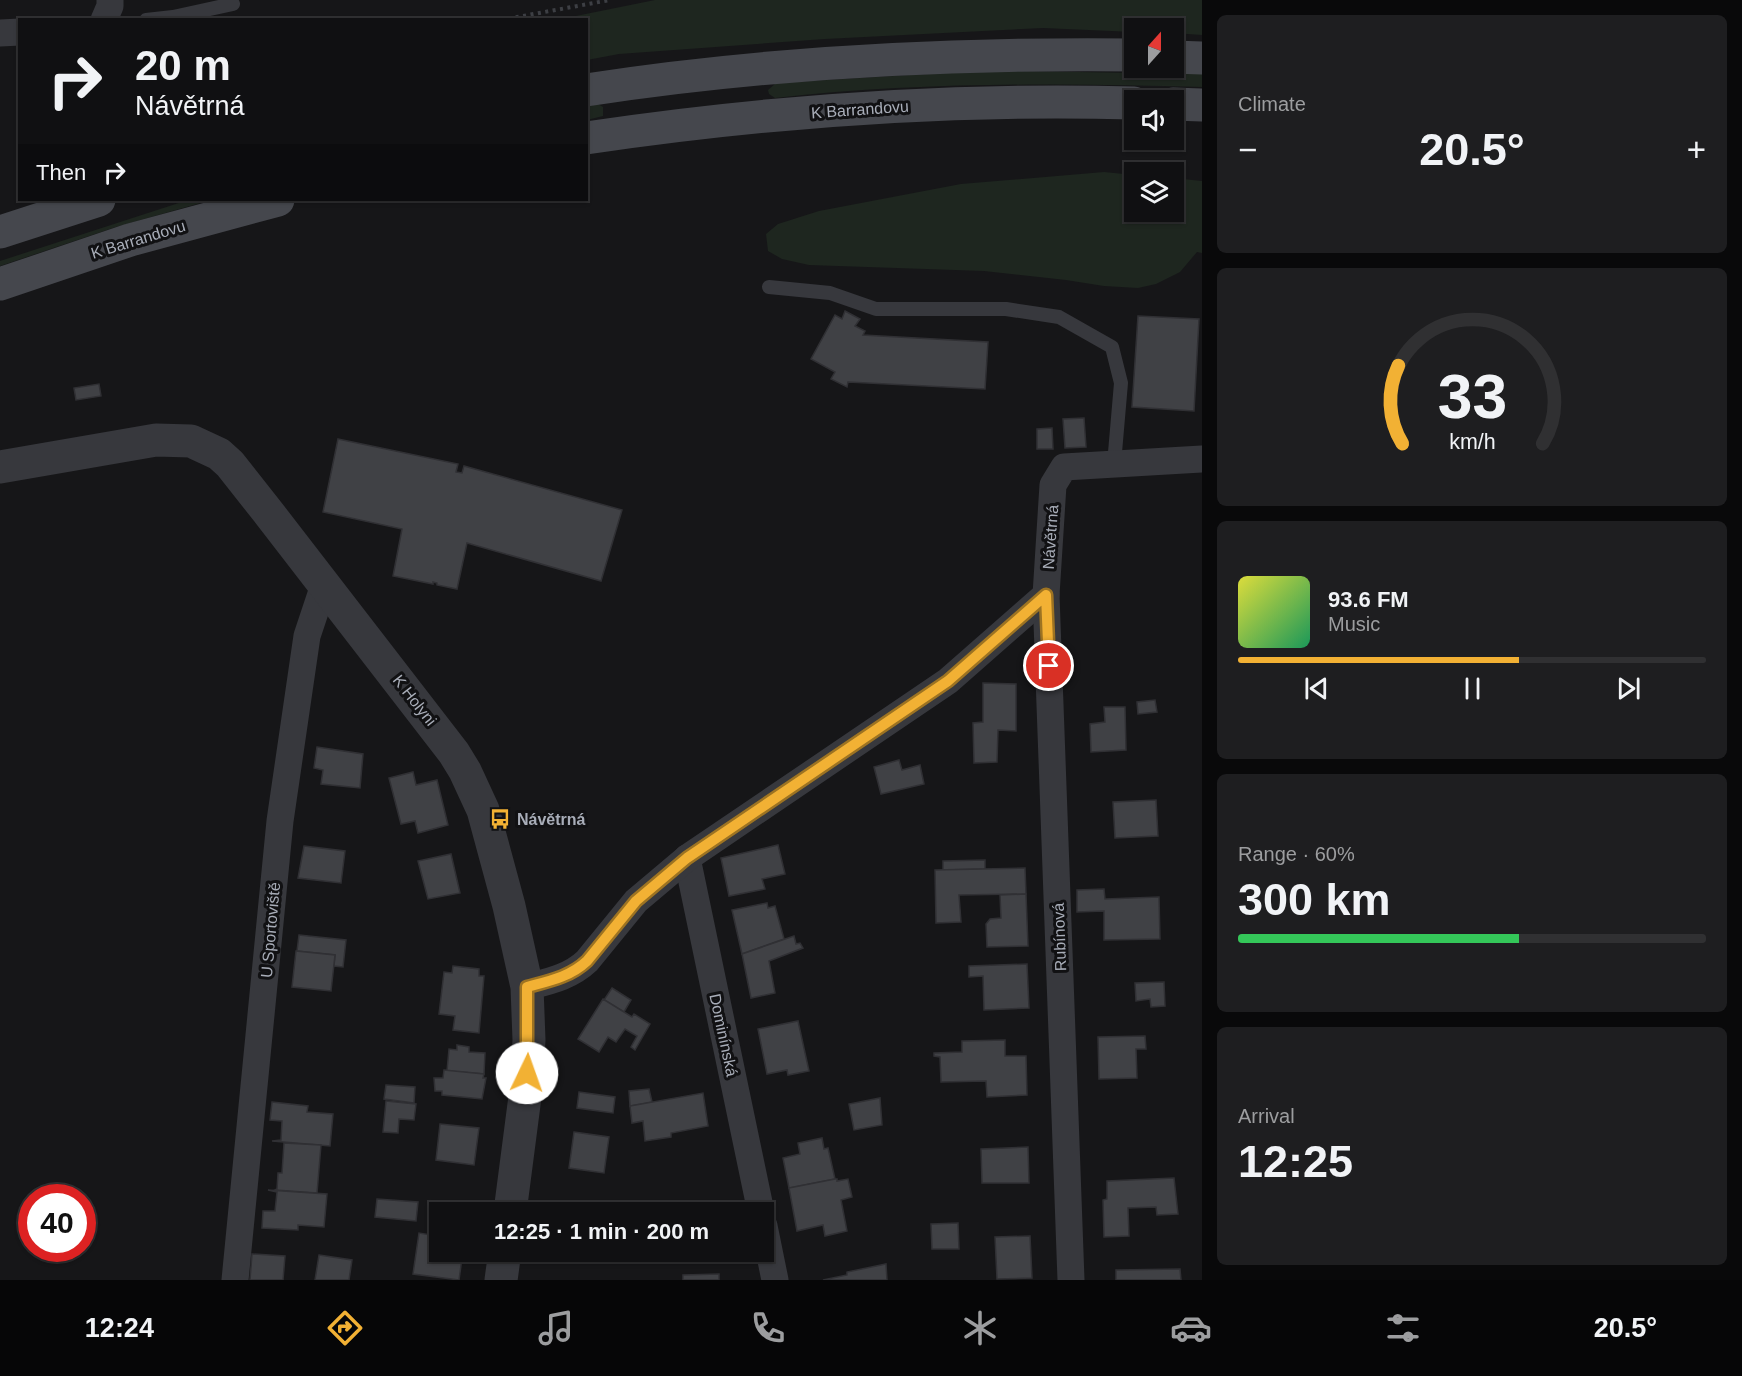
<!DOCTYPE html>
<meta charset="utf-8">
<style>
:root{--surface:#101012;--page:#1e1e20;--text:#f1f3f6;--muted:#9c9d9f;--line:#303032;--accent:#f2b134}
body{margin:0;font-family:Arial,sans-serif;background:var(--page);color:var(--text);height:100vh;display:flex;flex-direction:column;font-size:22px;white-space:nowrap}
*{box-sizing:border-box;margin:0}
p{font-size:20px;color:var(--muted)}
.icon{flex:none;width:33px;height:33px;fill:none;stroke:currentColor;stroke-width:2;stroke-linecap:round;stroke-linejoin:round}
.map{position:relative;flex:1;overflow:hidden}
.drawer{display:flex;flex-direction:column;gap:15px;padding:15px;background:#09090a;width:540px}
.drawer>*{flex:none}
.banner{position:absolute;left:18px;top:18px;width:570px;height:183px;border-radius:0px;box-shadow:0 2px 4px #0004,0 0 0 2px var(--line);background:#101012;color:var(--text);overflow:hidden}
.needle{width:39px;rotate:21deg}
.buttons{position:absolute;left:1124px;top:18px;display:grid;gap:12px}
.buttons a{display:grid;place-items:center;width:60px;height:60px;border-radius:0px;background:var(--surface);box-shadow:0 2px 4px #0004,0 0 0 2px var(--line);font-size:30px}
.speed{position:absolute;left:18px;top:1184px;display:flex;gap:12px;font-size:30px;font-weight:700;text-align:center}
.speed>*{display:grid;place-content:center;width:78px;height:78px;border-radius:50%;background:var(--surface);box-shadow:0 2px 4px #0004,0 0 0 2px var(--line);line-height:1}
.speed .limit{border:9px solid #d22;background:#fff;color:#111}
.pin{position:absolute;display:grid;place-items:center;width:51px;height:51px;color:#fff;margin:-26px;border:3px solid #fff;border-radius:50%;box-shadow:0 2px 6px #0007}
.me{position:absolute;width:66px;margin:-33px;rotate:3deg;stroke-linejoin:round;filter:drop-shadow(0 0 4px #0008)}
.turn{display:flex;align-items:center;gap:21px;height:126px;padding:0 18px;font-size:27px}
.turn .icon{width:78px;height:78px;stroke-width:2.5}
.turn b{display:block;font-size:42px;line-height:51px}
.then{display:flex;align-items:center;height:57px;padding:0 18px;background:#0003;gap:12px;font-size:22px}
.big{font-size:45px;font-weight:700;line-height:1.1}
.drawer .widget{flex:1;display:flex;flex-direction:column;justify-content:center;gap:9px;min-width:0;padding:0 21px;border-radius:9px;background:var(--page)}
.drawer .dial{align-items:center;gap:0}
.dial svg{height:156px;overflow:visible;fill:none;stroke:var(--line);stroke-width:7;stroke-linecap:round;text-anchor:middle}
.dial text{fill:var(--text);stroke:none}
.song{display:flex;align-items:center;gap:18px}
.cover{width:72px;height:72px;border-radius:9px;background:linear-gradient(135deg,hsl(60 70% 55%),hsl(150 70% 35%))}
.played{height:6px;border-radius:3px;background:linear-gradient(90deg,var(--accent) 60%,var(--line) 60%)}
.keys{display:flex;justify-content:space-around;direction:ltr}
.heat{display:flex;justify-content:space-between;align-items:center;font-size:33px;direction:ltr}
.charge{height:9px;border-radius:4px;background:linear-gradient(90deg,#34c759 60%,var(--line) 0)}
.trip{position:absolute;left:429px;top:1202px;width:345px;height:60px;border-radius:0px;background:var(--surface);box-shadow:0 2px 4px #0004,0 0 0 2px var(--line);font-weight:700;line-height:60px;text-align:center}
.tab-bar{display:flex;height:96px;justify-content:space-around;align-items:center;background:#060607;color:var(--muted)}
.tab-bar .icon{width:42px;height:42px}
.tab-bar .current{color:var(--accent)}
.tab-bar b{font-size:27px;color:var(--text)}
main{display:flex;flex:1;min-height:0}
.map>svg:first-child{display:block}
.green{fill:#1e261f}
.building{fill:#404145;stroke:#303034;stroke-width:1.5}
.lines{fill:none;stroke-linecap:round;stroke-linejoin:round}
.path{stroke:#3d3f44;stroke-width:4;stroke-dasharray:3 4.5;stroke-linecap:butt}
.service{stroke:#37383d;stroke-width:14}
.minor{stroke:#37383d;stroke-width:27}
.tertiary{stroke:#37383d;stroke-width:33}
.secondary{stroke:#45474d;stroke-width:33}
.route-casing{stroke:#9d7322;stroke-width:15}
.route{stroke:#f2b134;stroke-width:10}
.labels{text-anchor:middle;stroke-width:6;stroke-linejoin:round;paint-order:stroke}
.street-label{font-size:16px;fill:#a8adb8;stroke:#111113}
.poi-label{font-size:16px;font-weight:bold;fill:#a8adb8;stroke:#111113;text-anchor:start}
</style>
<main>
<div class="map">
<svg width="1202" height="1280" viewBox="0 0 1202 1280">
<rect width="100%" height="100%" fill="#161618"/>
<!-- green -->
<g class="green">
<polygon points="655,0 1202,0 1202,35 1173,33 1173,28 1134,28 1134,32 1043,28 825,39 619,54 587,60 586,20 561,19"/>
<path d="M1018 71 1202 74V87C1060 83 917 82 775 98L769 94 768 90 776 83 944 73Z"/>
<polygon points="598,104 603,107 603,116 587,120 587,106"/>
<polygon points="1104,172 1134,175 1134,212 1173,212 1173,178 1202,181 1202,253 1197,252 1180,272 1156,284 1138,288 1104,286 1066,280 984,271 809,265 782,259 768,251 766,234 778,224 819,211 961,184"/>
<polygon points="188,200 211,200 116,227 0,266 0,261"/>
</g>
<!-- building -->
<g class="building">
<polygon points="845,311 860,319 855,326 865,331 863,335 988,342 985,389 848,382 847,387 831,379 835,372 811,359 835,315 842,319"/>
<polygon points="1138,316 1199,319 1194,411 1132,407"/>
<polygon points="99,384 101,396 76,400 74,388"/>
<polygon points="1084,418 1086,447 1065,448 1063,419"/>
<polygon points="1052,428 1053,449 1037,449 1037,429"/>
<polygon points="338,439 458,464 456,472 462,473 464,466 622,510 601,581 467,543 457,589 437,585 437,583 433,582 433,584 393,576 402,529 323,512"/>
<polygon points="983,683 1016,684 1016,731 998,730 997,762 974,763 973,723 983,722"/>
<polygon points="1155,700 1157,712 1138,714 1137,702"/>
<polygon points="1104,707 1125,707 1126,750 1091,752 1090,724 1105,722"/>
<polygon points="317,747 363,754 360,788 321,784 323,770 314,768"/>
<polygon points="899,760 902,770 920,765 924,784 881,794 874,767"/>
<polygon points="413,772 416,785 437,780 448,825 418,833 415,821 401,824 389,778"/>
<polygon points="1156,800 1158,836 1115,838 1113,802"/>
<polygon points="778,845 785,874 762,879 765,889 729,896 721,858"/>
<polygon points="304,846 345,851 341,883 298,878"/>
<polygon points="451,854 460,893 428,899 418,861"/>
<polygon points="985,860 985,869 943,870 943,861"/>
<polygon points="1025,868 1026,894 959,895 961,922 936,923 935,870"/>
<polygon points="1104,889 1105,899 1159,897 1160,939 1104,940 1104,911 1077,912 1077,890"/>
<polygon points="1026,894 1028,946 987,947 986,924 990,919 1001,918 1000,895"/>
<polygon points="767,903 768,908 775,906 784,939 742,954 732,910"/>
<polygon points="299,935 346,940 343,967 334,966 335,955 297,951"/>
<polygon points="794,936 796,944 800,943 803,948 769,961 775,993 751,998 742,954"/>
<polygon points="296,951 335,955 331,991 292,987"/>
<polygon points="1027,964 1029,1008 984,1010 983,976 969,977 969,966"/>
<polygon points="453,966 479,969 479,976 484,976 479,1033 453,1030 455,1016 439,1014 444,972 452,973"/>
<polygon points="1164,982 1165,1006 1151,1007 1150,999 1136,1001 1135,983"/>
<polygon points="612,988 631,1000 624,1012 604,1000"/>
<polygon points="603,999 632,1017 634,1014 650,1024 635,1050 631,1047 637,1036 625,1029 616,1042 608,1037 599,1052 578,1039"/>
<polygon points="798,1021 809,1071 788,1075 787,1070 767,1074 758,1029"/>
<polygon points="1145,1036 1146,1049 1136,1049 1137,1078 1099,1079 1098,1037"/>
<polygon points="1005,1040 1005,1056 1026,1056 1027,1095 987,1097 986,1081 941,1082 940,1057 934,1056 934,1053 962,1052 962,1041"/>
<polygon points="457,1045 469,1047 469,1052 485,1053 484,1074 447,1071 449,1049 457,1050"/>
<polygon points="444,1070 484,1074 483,1078 486,1078 482,1099 442,1095 442,1091 435,1091 434,1078 443,1078"/>
<polygon points="386,1085 415,1087 414,1103 384,1099"/>
<polygon points="649,1089 652,1102 630,1106 629,1091"/>
<polygon points="579,1092 615,1097 613,1113 577,1108"/>
<polygon points="703,1093 708,1126 671,1133 671,1137 645,1141 643,1121 632,1123 630,1106"/>
<polygon points="880,1098 882,1125 854,1130 849,1104"/>
<polygon points="386,1101 416,1104 414,1120 399,1119 398,1133 383,1132"/>
<polygon points="272,1102 308,1106 307,1112 333,1114 330,1146 272,1141 281,1140 282,1121 270,1120"/>
<polygon points="440,1124 479,1128 474,1165 436,1160"/>
<polygon points="574,1132 609,1137 604,1173 569,1168"/>
<polygon points="822,1138 824,1149 828,1148 835,1179 789,1188 783,1158 800,1154 798,1143"/>
<polygon points="284,1143 321,1145 317,1193 275,1190 277,1189 278,1173 282,1173"/>
<polygon points="1028,1147 1029,1183 982,1183 981,1149"/>
<polygon points="1174,1178 1178,1214 1157,1215 1156,1207 1128,1208 1129,1236 1104,1237 1103,1200 1107,1199 1107,1181"/>
<polygon points="835,1179 837,1179 837,1181 848,1179 852,1197 841,1200 847,1231 825,1236 823,1225 797,1231 789,1188"/>
<polygon points="268,1190 327,1194 324,1227 298,1225 298,1230 262,1228 263,1211 275,1211 277,1192"/>
<polygon points="377,1199 418,1202 416,1221 375,1217"/>
<polygon points="958,1223 959,1249 932,1249 931,1224"/>
<polygon points="433,1224 440,1225 440,1251 463,1251 459,1280 413,1274 419,1233 431,1235"/>
<polygon points="1030,1236 1032,1278 997,1279 995,1237"/>
<polygon points="252,1254 285,1256 283,1280 250,1280"/>
<polygon points="319,1255 352,1260 349,1280 315,1280"/>
<polygon points="886,1264 887,1280 823,1280 847,1275 847,1272"/>
<polygon points="1180,1269 1181,1280 1116,1280 1116,1270"/>
<polygon points="719,1274 719,1280 683,1280 683,1275"/>
</g>
<g class="lines">
<!-- path -->
<polyline class="path" points="501,20 610,0"/>
<!-- service -->
<g class="service">
<polyline points="146,20 173,17 233,4"/>
<polyline points="769,287 830,293 876,309 1006,309 1059,317 1112,347 1121,383 1114,464"/>
</g>
<!-- minor -->
<g class="minor">
<polyline points="104,20 110,6 110,0"/>
<polyline points="0,33 20,32"/>
<polyline points="1046,595 1071,1280"/>
<polyline points="687,858 761,1212"/>
<path d="M527 987C550 981 570 977 587 961L636 901 687 858 948 681 1046 595 1053 485 1064 467 1202 459"/>
<polyline points="764,1226 775,1280"/>
<polyline points="235,1280 280,821 307,636 324,585"/>
</g>
<!-- tertiary -->
<g class="tertiary">
<polyline points="0,467 156,440 191,441 219,454 230,464 271,516 454,753 465,771 483,810 509,906 527,987 529,1040 526,1089 510,1212"/>
<polyline points="501,1280 505,1251"/>
</g>
<!-- secondary -->
<g class="secondary">
<polyline points="1173,57 1202,58"/>
<path d="M586 90C768 62 951 53 1134 55"/>
<polyline points="1173,104 1202,105"/>
<path d="M586 138C768 111 951 98 1134 103"/>
<polyline points="0,232 99,200"/>
<polyline points="0,284 130,240 278,200"/>
</g>
</g>
<g class="lines">
<!-- route casing -->
<g class="route-casing">
<path id="route" d="M527 1073V987C549 981 570 977 587 961L636 901 687 858 948 681 1046 595 1049 666"/>
</g>
<!-- route -->
<use href="#route" class="route"/>
</g>
<!-- icons -->
<defs>
<g id="bus-bare" transform="scale(1.62)"><path d="M-5-6H5V4H4V6H2V4H-2V6H-4V4H-5ZM-3.5-4V0h7V-4ZM-3.5 1.2v1.5H-2V1.2ZM2 1.2v1.5H3.5V1.2Z" fill="#f2b134" stroke="#111113" stroke-width="2.5" paint-order="stroke"/></g>
</defs>
<g fill-rule="evenodd">
<use href="#bus-bare" x="500" y="819"/>
</g>
<g class="labels">
<!-- street labels -->
<g class="street-label">
<text transform="translate(860 109) rotate(-4)" y="6">K Barrandovu</text>
<text transform="translate(138 239) rotate(-17)" y="6">K Barrandovu</text>
<text transform="translate(1050 537) rotate(-86)" y="6">Návětrná</text>
<text transform="translate(415 700) rotate(52)" y="6">K Holyni</text>
<text transform="translate(270 930) rotate(-85)" y="6">U Sportoviště</text>
<text transform="translate(1059 937) rotate(-92)" y="6">Rubínová</text>
<text transform="translate(724 1035) rotate(78)" y="6">Dominínská</text>
</g>
<!-- poi labels -->
<g class="poi-label">
<text x="517" y="825">Návětrná</text>
</g>
</g>
</svg>
<div class="buttons">
<a><svg class="needle" viewBox="-14 -14 28 28"><path d="M0-13l5 13h-10z" fill="#e53935"/><path d="M0 13l5-13h-10z" fill="#9c9d9f"/></svg></a>
<a><svg class="icon" aria-label="sound" viewBox="0 0 24 24"><path d="M4 9h4l5-4v14l-5-4H4zM17 9q2 3 0 6"/></svg></a>
<a><svg class="icon" aria-label="layers" viewBox="0 0 24 24"><path d="M12 4l9 5-9 5-9-5zM3 14l9 5 9-5"/></svg></a>
</div>
<div class="speed"><div class="limit">40</div></div>
<div class="pin" style="left:1049px;top:666px;background:#d93025"><svg class="icon" aria-label="arrive" viewBox="0 0 24 24"><path d="M6 21V4h12l-3 4 3 4H6"/></svg></div>
<svg class="me" style="left:527px;top:1073px" viewBox="-20 -20 40 40"><circle r="19" fill="#fff"/><path d="M0-13L10 11 0 6-10 11z" fill="#f2b134"/></svg>
<div class="trip">12:25 · 1 min · 200 m</div>
<div class="banner">
<div class="turn"><svg class="icon" aria-label="right" viewBox="0 0 24 24"><path d="M7 20v-9h11M14 6l5 5-5 5"/></svg><div><b>20 m</b>Návětrná</div></div>
<div class="then">Then<svg class="icon" aria-label="right" viewBox="0 0 24 24"><path d="M7 20v-9h11M14 6l5 5-5 5"/></svg></div>
</div>
</div>
<section class="drawer">
<div class="widget"><p>Climate</p>
<div class="heat"><a>−</a><b class="big">20.5°</b><a>+</a></div>
</div>
<div class="widget dial"><svg viewBox="0 0 100 80">
<path d="M14 69A42 42 0 1 1 86 69"/>
<path d="M14 69A42 42 0 0 1 12 29" stroke="#f2b134"/>
<text x="50" y="56" font-size="32" font-weight="700">33</text>
<text x="50" y="72" font-size="11">km/h</text>
</svg></div>
<div class="widget">
<div class="song"><i class="cover"></i><div><b>93.6 FM</b><p>Music</p></div></div>
<div class="played"></div>
<div class="keys"><svg class="icon" aria-label="previous" viewBox="0 0 24 24"><path d="M18 5L8 12l10 7zM5 5v14"/></svg><svg class="icon" aria-label="pause" viewBox="0 0 24 24"><path d="M8 5v14M16 5v14"/></svg><svg class="icon" aria-label="next" viewBox="0 0 24 24"><path d="M6 5l10 7-10 7zM19 5v14"/></svg></div>
</div>
<div class="widget"><p>Range · 60%</p><b class="big">300 km</b><div class="charge"></div></div>
<div class="widget"><p>Arrival</p><b class="big">12:25</b></div>
</section>
</main>
<nav class="tab-bar">
<b>12:24</b>
<svg class="icon current" aria-label="directions" viewBox="0 0 24 24"><path d="M12 3l9 9-9 9-9-9zM9 14v-3h6M13 9l2 2-2 2"/></svg>
<svg class="icon" aria-label="music" viewBox="0 0 24 24"><path d="M9 18V5l10-2v13"/><circle cx="6" cy="18" r="3"/><circle cx="16" cy="16" r="3"/></svg>
<svg class="icon" aria-label="phone" viewBox="0 0 24 24"><path d="M5 4h4l2 5-3 2q2 4 5 5l2-3 5 2v4C11 20 4 13 5 4z"/></svg>
<svg class="icon" aria-label="climate" viewBox="0 0 24 24"><path d="M12 3v18M4 7l16 10M4 17L20 7"/></svg>
<svg class="icon" aria-label="car" viewBox="0 0 24 24"><path d="M5 17H2v-5l4-1 3-4h7l3 4 3 1v5h-3M9 17h6M6 11h13"/><circle cx="7" cy="17" r="2"/><circle cx="17" cy="17" r="2"/></svg>
<svg class="icon" aria-label="filters" viewBox="0 0 24 24"><path d="M4 7h16M4 17h16"/><circle cx="9" cy="7" r="2"/><circle cx="15" cy="17" r="2"/></svg>
<b>20.5°</b>
</nav>
